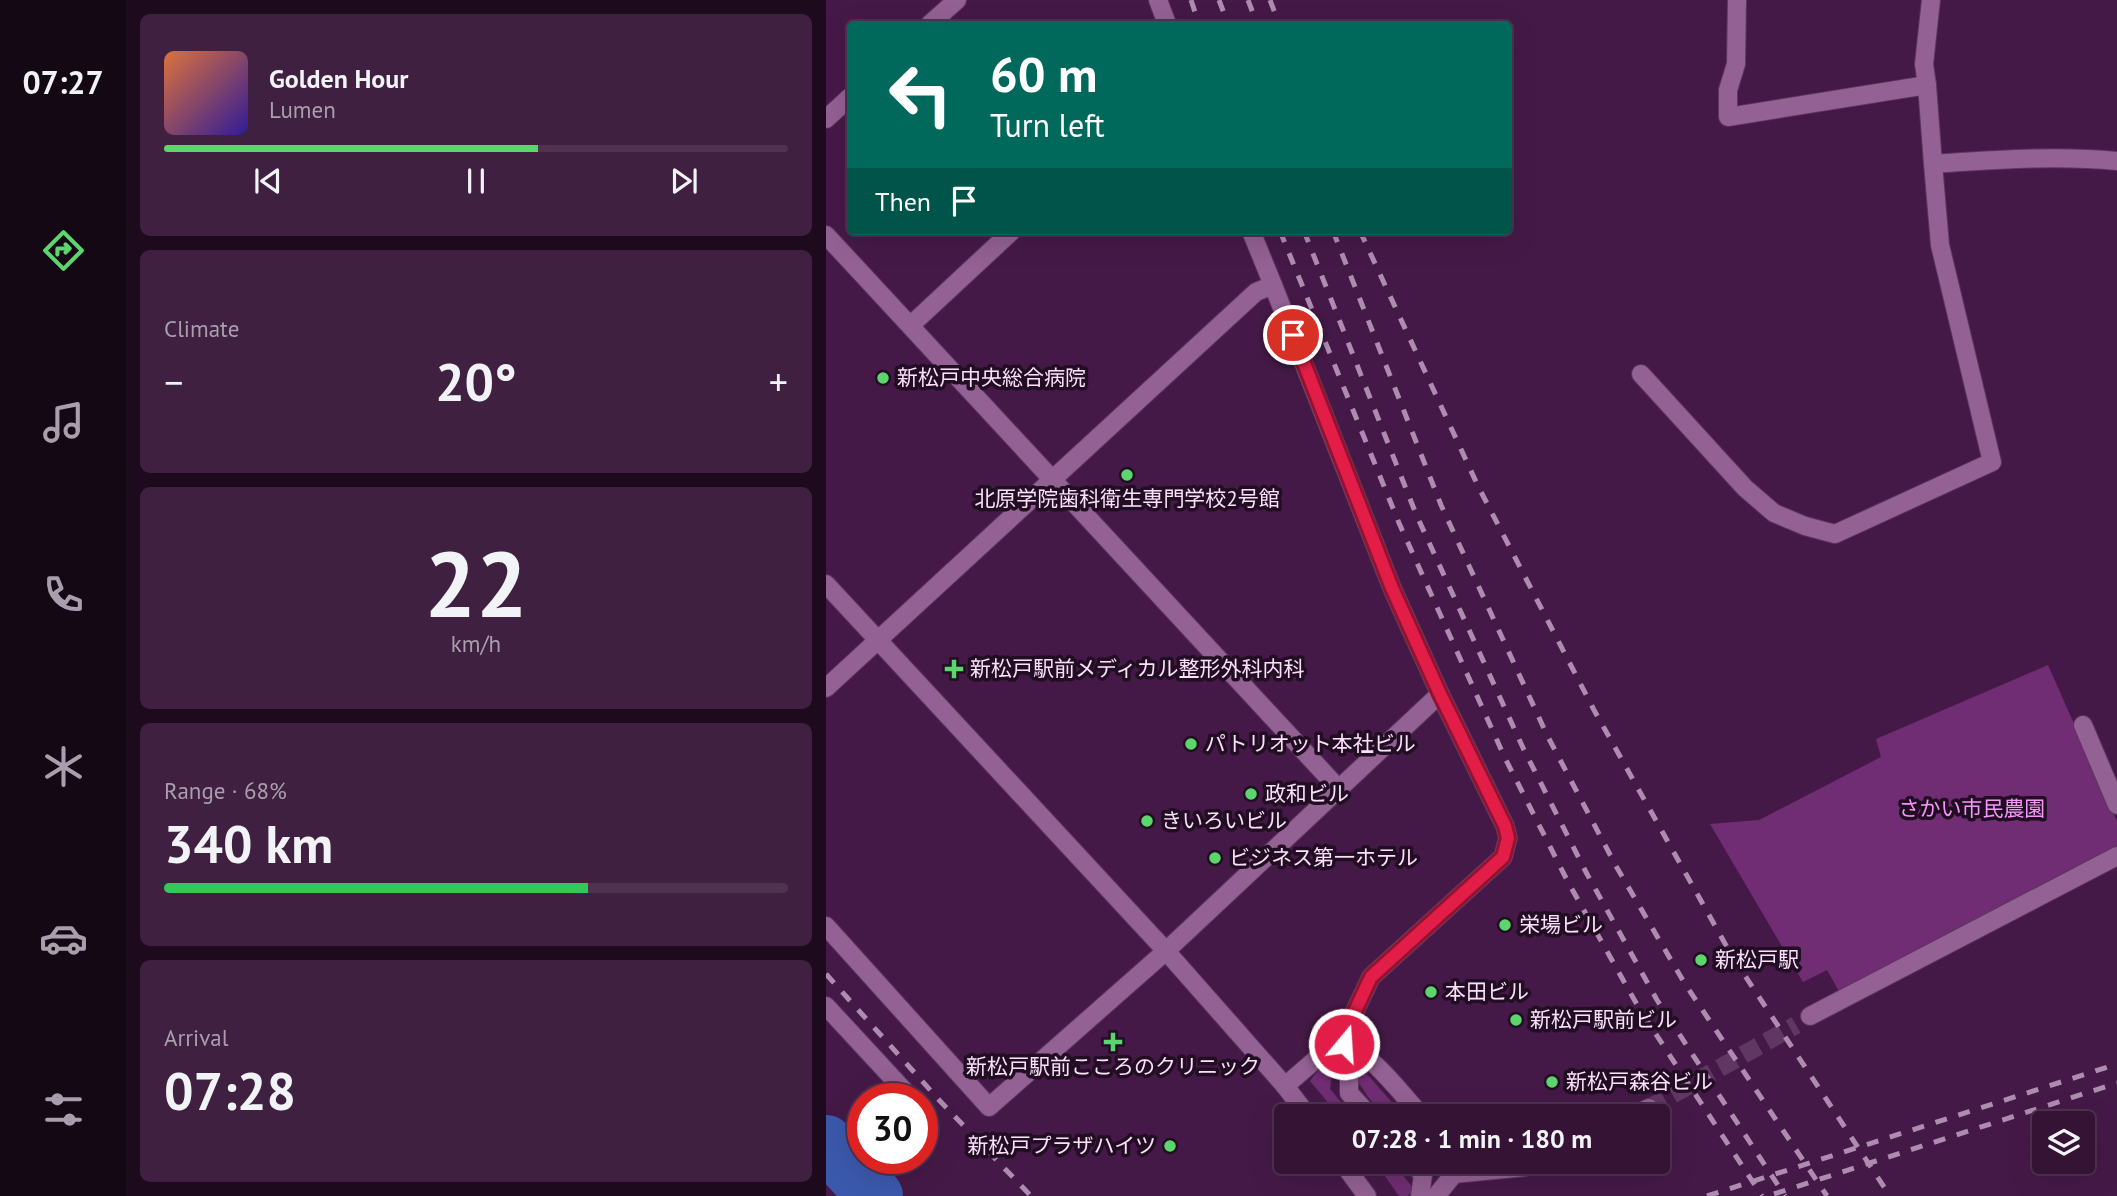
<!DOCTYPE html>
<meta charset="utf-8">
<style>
:root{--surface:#341335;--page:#3f2041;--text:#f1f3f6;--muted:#a99ead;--line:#4e3250;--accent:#5cd56d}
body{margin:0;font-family:"PT Sans","Noto Sans JP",sans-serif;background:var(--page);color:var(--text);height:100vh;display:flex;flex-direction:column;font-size:26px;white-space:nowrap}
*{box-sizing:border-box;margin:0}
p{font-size:23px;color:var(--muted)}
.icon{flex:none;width:38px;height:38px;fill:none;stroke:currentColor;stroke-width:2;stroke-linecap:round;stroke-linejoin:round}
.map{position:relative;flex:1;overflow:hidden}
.sheet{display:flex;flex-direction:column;gap:14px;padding:14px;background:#1d0a1d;width:700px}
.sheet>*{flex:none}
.top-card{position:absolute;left:21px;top:21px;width:665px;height:214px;border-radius:7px;box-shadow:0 7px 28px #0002,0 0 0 2px var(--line);background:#00695c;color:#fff;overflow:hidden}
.controls{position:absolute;left:1206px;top:1111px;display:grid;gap:14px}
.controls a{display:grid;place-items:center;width:63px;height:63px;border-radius:7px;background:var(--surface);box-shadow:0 7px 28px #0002,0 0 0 2px var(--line);font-size:35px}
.speed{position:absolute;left:21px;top:1083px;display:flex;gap:14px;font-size:35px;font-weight:700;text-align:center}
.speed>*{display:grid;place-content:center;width:91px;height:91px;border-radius:50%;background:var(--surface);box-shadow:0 7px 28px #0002,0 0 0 2px var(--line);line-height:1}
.speed .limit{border:10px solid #d22;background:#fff;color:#111}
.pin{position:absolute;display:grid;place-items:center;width:60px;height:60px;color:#fff;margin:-30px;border:4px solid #fff;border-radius:50%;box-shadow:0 2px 7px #0007}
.me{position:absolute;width:77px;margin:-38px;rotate:18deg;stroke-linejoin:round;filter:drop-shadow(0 0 5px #0008)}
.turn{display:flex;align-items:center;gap:24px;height:147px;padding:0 28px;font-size:32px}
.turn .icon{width:91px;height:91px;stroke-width:2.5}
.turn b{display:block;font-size:49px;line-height:60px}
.then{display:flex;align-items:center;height:66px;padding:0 28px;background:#0003;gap:14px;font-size:26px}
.big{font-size:52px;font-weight:700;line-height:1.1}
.sheet .widget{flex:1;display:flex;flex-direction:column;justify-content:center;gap:10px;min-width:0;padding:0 24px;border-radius:10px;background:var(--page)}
.sheet .dial{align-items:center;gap:0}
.dial b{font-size:91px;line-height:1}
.song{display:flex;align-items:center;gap:21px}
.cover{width:84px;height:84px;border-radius:10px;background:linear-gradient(135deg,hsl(20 70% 55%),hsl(250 70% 35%))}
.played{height:7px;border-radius:4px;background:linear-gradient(90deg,var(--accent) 60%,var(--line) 60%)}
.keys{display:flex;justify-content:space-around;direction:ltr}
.heat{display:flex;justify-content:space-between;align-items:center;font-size:38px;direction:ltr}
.charge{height:10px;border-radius:5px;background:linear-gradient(90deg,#34c759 68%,var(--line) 0)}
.trip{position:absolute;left:448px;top:1104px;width:396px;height:70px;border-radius:7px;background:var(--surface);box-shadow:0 7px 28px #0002,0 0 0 2px var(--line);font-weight:700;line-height:70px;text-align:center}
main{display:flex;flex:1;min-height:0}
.menu{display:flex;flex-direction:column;width:126px;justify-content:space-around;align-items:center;background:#150815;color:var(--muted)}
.menu .icon{width:49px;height:49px}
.menu .current{color:var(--accent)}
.menu b{font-size:32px;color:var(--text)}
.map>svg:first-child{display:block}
.green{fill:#702d73}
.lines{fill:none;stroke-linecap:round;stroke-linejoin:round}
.river{stroke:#3b59ac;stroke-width:56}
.minor-tunnel{stroke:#603762;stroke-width:18;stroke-dasharray:18 9;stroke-linecap:butt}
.minor-casing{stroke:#5c365e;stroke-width:20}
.minor{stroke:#936193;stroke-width:18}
.rail{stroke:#ae8caf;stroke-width:5;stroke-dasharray:12 12;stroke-linecap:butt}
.route-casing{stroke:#92132f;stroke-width:18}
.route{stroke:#e11d48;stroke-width:12}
.poi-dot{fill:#5cd56d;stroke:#210e22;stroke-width:2.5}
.labels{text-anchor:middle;stroke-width:7;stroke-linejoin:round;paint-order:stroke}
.poi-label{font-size:21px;fill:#fbdffb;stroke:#210e22;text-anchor:start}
.park-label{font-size:21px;fill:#f696f8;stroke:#210e22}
</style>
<main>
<nav class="menu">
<b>07:27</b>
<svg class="icon current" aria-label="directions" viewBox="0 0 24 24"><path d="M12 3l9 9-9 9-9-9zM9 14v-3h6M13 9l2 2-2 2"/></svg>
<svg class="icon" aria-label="music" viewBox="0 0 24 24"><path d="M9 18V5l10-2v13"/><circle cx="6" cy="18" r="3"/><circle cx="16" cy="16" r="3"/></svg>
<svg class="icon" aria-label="phone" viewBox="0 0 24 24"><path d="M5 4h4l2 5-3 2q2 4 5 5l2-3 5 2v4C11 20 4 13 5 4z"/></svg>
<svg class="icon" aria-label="climate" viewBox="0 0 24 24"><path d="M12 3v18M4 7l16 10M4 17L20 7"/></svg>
<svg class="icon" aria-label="car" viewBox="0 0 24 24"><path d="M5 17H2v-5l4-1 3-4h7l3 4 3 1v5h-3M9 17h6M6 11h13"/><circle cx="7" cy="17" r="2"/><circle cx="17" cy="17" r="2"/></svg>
<svg class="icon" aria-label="filters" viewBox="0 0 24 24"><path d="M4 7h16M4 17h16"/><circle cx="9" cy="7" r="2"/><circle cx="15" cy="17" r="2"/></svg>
</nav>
<section class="sheet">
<div class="widget">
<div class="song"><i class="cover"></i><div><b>Golden Hour</b><p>Lumen</p></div></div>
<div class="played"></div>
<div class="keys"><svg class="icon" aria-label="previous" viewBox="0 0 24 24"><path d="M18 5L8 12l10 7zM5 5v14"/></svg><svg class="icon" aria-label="pause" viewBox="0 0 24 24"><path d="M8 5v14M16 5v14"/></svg><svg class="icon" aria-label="next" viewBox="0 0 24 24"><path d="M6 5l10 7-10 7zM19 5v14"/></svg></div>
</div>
<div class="widget"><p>Climate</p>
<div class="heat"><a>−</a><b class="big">20°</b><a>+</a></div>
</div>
<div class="widget dial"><b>22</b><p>km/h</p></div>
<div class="widget"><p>Range · 68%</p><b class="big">340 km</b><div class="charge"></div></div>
<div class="widget"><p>Arrival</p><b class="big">07:28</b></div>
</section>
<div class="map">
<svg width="1291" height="1196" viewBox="0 0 1291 1196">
<rect width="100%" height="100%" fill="#451947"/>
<!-- green -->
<g class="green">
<polygon points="1222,665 1291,821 1291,848 1014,993 1001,970 977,982 884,824 933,820 1055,757 1050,739"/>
<polygon points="517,1056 507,1069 504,1089 527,1116 513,1116 484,1081 496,1065"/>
<polygon points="540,1073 578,1116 559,1116 542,1097 531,1080 534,1074"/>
<polygon points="549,1162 566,1162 588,1189 582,1196 573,1196"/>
</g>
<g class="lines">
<!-- river -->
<polyline class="river" points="0,1143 49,1196"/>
<!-- minor-tunnel -->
<polyline class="minor-tunnel" points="823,1108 970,1025"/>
<!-- minor casing -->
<g class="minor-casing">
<g id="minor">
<polyline points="332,0 341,24"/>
<path d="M911 0 910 64 902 90V117L1101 85 1107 164C1168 160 1230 155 1291 161"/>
<polyline points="104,24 131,0"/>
<polyline points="1101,85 1098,64 1105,0"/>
<polyline points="0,119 24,97"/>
<polyline points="425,231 447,285"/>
<polyline points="0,235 512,788"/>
<polyline points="85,325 186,231"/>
<polyline points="815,374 919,488 948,513 979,526 1009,534 1166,462 1114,245 1107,164"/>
<polyline points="0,584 340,951 459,1086 482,1116"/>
<polyline points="0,688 430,292 447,285 566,588 614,694 340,951 163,1107 0,926"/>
<polyline points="1257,725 1291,805"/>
<polyline points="0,1006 86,1099"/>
<polyline points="984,1016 1291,856"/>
<polyline points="518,1044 522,1026 545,977 677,857 682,838 679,826 614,694"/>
<polyline points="541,1059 528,1058 523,1068 523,1093 544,1116"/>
<path d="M459 1086 496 1054 518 1044C550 1057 573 1092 596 1116"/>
<polyline points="806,1116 823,1108"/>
<polyline points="516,1162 541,1196"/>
<polyline points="586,1162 597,1175 594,1196"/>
<polyline points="628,1174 699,1167 710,1162"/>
<polyline points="610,1196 628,1174 627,1162"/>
</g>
</g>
<!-- minor -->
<use href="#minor" class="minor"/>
<!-- rail -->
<g class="rail">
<polyline points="365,0 373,24"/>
<polyline points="393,0 402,24"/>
<polyline points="422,0 431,24"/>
<polyline points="444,0 453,24"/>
<polyline points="454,231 573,523 679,758 742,882 814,1010 936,1196"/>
<polyline points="478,231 590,514 698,750 761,874 831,1000 959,1196"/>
<polyline points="507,231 615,505 721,735 790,866 859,984 1001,1196"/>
<polyline points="534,231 652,486 768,710 906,956 1064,1196"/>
<polyline points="0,974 114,1101 205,1196"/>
<polyline points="948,1194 1291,1083"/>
<polyline points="881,1196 1291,1064"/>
</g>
</g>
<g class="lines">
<!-- route casing -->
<g class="route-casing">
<polyline id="route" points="467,335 566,588 614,694 679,826 682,838 677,857 545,977 522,1026 518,1044"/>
</g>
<!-- route -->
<use href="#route" class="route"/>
</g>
<!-- markers -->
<g class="poi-dot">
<circle cx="57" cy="378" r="7"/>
<circle cx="301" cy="475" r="7"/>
<path d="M124.5 658.5h7v7h7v7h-7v7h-7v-7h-7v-7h7z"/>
<circle cx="365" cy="744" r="7"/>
<circle cx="425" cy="794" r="7"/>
<circle cx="321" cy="821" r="7"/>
<circle cx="389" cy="858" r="7"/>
<circle cx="679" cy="925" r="7"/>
<circle cx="875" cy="960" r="7"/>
<circle cx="605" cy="992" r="7"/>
<circle cx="690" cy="1020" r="7"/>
<path d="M283.5 1031.5h7v7h7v7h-7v7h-7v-7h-7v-7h7z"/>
<circle cx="726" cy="1082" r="7"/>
<circle cx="344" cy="1146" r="7"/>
</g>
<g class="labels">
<!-- poi labels -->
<g class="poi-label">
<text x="71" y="385">新松戸中央総合病院</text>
<text x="301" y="506" text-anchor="middle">北原学院歯科衛生専門学校2号館</text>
<text x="144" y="676">新松戸駅前メディカル整形外科内科</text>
<text x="379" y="751">パトリオット本社ビル</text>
<text x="439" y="801">政和ビル</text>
<text x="335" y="828">きいろいビル</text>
<text x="403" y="865">ビジネス第一ホテル</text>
<text x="693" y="932">栄場ビル</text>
<text x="889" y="967">新松戸駅</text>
<text x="619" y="999">本田ビル</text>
<text x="704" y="1027">新松戸駅前ビル</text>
<text x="287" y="1074" text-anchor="middle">新松戸駅前こころのクリニック</text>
<text x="740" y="1089">新松戸森谷ビル</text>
<text x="330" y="1153" text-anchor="end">新松戸プラザハイツ</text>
</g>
<!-- park labels -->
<g class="park-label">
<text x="1146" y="816">さかい市民農園</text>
</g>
</g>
</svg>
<div class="controls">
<a><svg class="icon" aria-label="layers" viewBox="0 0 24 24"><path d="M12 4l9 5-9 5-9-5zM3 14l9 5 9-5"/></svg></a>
</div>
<div class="speed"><div class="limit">30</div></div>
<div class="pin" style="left:467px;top:335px;background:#d93025"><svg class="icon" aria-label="arrive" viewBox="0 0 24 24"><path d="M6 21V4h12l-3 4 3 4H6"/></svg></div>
<svg class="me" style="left:518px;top:1044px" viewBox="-20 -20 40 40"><circle r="17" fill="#e11d48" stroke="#fff" stroke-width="3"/><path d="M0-11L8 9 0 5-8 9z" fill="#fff"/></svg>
<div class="trip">07:28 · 1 min · 180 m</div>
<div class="top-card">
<div class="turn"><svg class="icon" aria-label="left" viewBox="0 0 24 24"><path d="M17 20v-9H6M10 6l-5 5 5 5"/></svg><div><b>60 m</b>Turn left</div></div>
<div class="then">Then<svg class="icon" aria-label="arrive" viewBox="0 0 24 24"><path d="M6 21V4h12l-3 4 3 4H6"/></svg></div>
</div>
</div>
</main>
